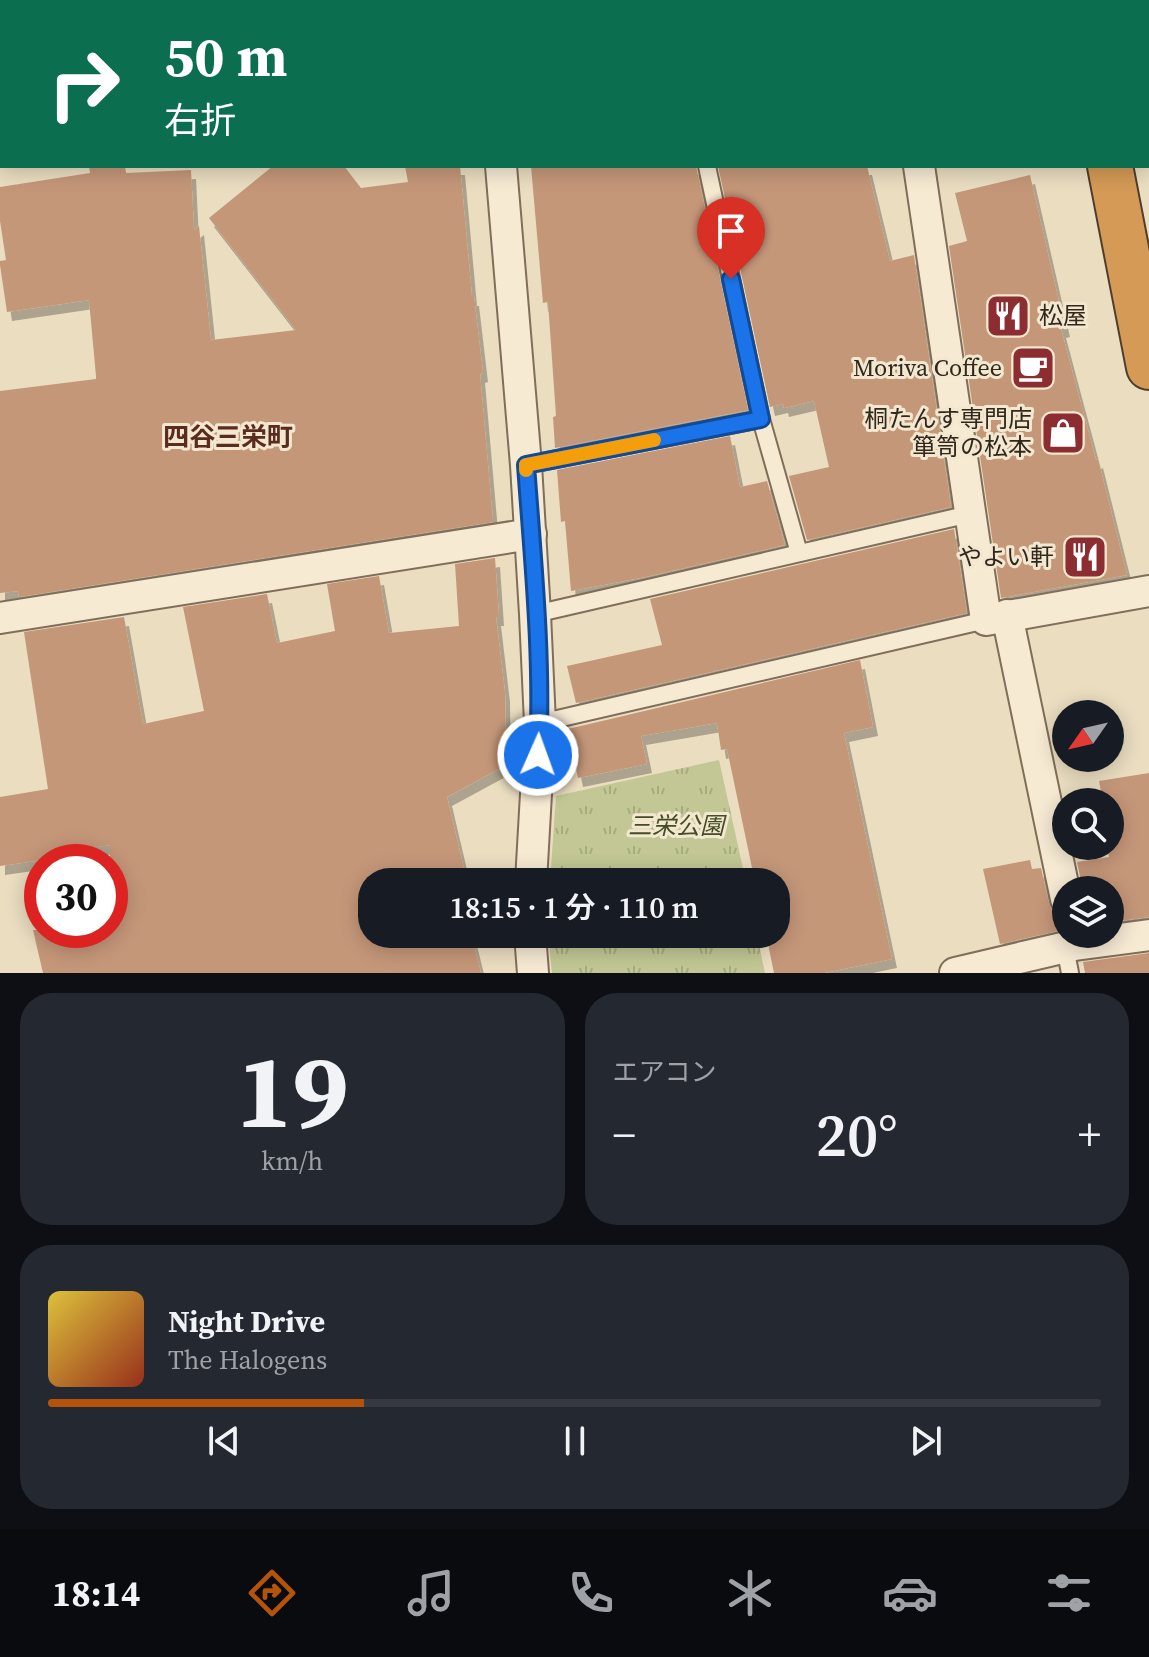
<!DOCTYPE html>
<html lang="ja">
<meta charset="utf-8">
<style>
:root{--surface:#171b24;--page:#242831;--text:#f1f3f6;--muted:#9ea1a6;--line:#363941;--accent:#b45309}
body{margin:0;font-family:"Source Serif 4","Noto Sans JP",serif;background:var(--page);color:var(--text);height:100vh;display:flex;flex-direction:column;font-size:30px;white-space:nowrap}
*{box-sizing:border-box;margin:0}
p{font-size:26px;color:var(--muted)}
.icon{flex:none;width:44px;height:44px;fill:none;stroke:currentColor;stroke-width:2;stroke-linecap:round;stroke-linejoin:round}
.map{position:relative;height:973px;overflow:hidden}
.drawer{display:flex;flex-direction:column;gap:20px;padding:20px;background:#0d0f14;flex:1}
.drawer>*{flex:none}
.hud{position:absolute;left:0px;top:0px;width:1150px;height:168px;box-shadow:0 4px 20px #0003;background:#0b6e4f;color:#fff;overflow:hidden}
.needle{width:52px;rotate:236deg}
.tools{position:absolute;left:1052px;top:700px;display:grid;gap:16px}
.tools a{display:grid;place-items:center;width:72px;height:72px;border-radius:50%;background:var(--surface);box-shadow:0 4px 20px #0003;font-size:40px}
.speed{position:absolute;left:24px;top:844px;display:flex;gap:16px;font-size:40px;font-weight:700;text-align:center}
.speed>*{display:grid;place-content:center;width:104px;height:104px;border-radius:50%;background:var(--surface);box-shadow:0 4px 20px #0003;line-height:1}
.speed .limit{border:12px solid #d22;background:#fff;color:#111}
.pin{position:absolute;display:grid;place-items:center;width:68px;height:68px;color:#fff;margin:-82px -34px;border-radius:50% 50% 50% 0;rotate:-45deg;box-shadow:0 0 8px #0007}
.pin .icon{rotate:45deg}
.me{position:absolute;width:88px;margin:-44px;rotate:2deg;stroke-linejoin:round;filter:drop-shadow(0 0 6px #0008)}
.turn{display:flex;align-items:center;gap:28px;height:168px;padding:0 32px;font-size:36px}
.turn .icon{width:104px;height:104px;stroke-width:2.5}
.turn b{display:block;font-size:56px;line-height:68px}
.big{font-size:60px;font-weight:600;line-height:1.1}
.drawer .widget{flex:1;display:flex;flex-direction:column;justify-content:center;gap:12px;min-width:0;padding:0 28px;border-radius:32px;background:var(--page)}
.drawer .dial{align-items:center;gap:0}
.dial b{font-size:104px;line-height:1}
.song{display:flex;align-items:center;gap:24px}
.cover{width:96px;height:96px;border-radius:12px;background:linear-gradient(135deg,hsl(50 70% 55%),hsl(10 70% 35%))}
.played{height:8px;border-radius:4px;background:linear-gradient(90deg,var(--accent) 30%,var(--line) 30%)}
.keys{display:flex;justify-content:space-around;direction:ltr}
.heat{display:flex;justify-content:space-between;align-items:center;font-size:44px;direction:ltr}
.drawer .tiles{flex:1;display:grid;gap:20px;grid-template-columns:1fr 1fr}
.widget:last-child{grid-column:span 2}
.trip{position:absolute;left:358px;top:868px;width:432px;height:80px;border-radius:32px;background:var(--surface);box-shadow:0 4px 20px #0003;font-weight:600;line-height:80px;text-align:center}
.tab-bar{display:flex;height:128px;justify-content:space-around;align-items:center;background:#090b0e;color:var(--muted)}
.tab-bar .icon{width:56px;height:56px}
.tab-bar .current{color:var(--accent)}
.tab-bar b{font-size:36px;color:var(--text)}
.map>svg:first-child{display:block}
.grass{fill:url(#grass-tufts)}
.building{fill:#c59779;filter:url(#shadow)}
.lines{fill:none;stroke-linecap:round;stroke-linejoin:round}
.lane-casing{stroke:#816e5a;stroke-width:20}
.street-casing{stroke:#816e5a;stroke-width:34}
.highway-casing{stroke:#4f3d2e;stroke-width:48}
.lane{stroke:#f6ead3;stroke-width:16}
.street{stroke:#f6ead3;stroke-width:30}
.highway{stroke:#d49a56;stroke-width:44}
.route-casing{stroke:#114b97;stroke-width:20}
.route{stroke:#1a73e8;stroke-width:14}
.slow{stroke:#f59e0b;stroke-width:14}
.labels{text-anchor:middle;stroke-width:6;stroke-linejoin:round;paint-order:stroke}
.poi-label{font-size:24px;fill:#32271d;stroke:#f2e7cf;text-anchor:end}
.park-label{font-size:24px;font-style:italic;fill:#444d25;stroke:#f2e7cf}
.neighbourhood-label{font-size:26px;font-weight:bold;fill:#5b2b20;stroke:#f2e7cf}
</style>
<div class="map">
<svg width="1149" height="973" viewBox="0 0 1149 973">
<defs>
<pattern id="grass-tufts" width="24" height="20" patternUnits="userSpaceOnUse" patternTransform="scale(2)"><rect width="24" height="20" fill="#c2c795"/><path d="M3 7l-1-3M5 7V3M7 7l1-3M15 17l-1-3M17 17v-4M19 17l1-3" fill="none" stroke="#a7ab80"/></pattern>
<filter id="shadow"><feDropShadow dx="5" dy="9" stdDeviation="0" flood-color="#0004"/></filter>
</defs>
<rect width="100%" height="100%" fill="#eaddc0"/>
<!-- grass -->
<g class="grass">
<polygon points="719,760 746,882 550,882 556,796"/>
<polygon points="548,934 757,934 765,973 552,973"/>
</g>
<!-- building -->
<g class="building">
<polygon points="89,166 125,166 126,173 191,170 194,230 199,226 211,340 296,330 209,218 273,166 344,166 361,188 408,182 405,166 460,166 472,297 474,297 483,373 480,374 493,522 19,597 18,591 0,593 0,391 96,379 96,376 89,300 7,312 0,265 0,261 6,260 0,221 0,187 90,173"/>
<polygon points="531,166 696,166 748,410 555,448 553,417 556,416 548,302 543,303"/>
<polygon points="718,166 867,166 890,261 914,255 951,507 807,540 789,476 829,467 814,401 784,408 783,404 770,407"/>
<polygon points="1030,175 1065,328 1061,329 1096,460 1098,459 1127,575 1001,598 949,246 967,241 955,193"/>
<polygon points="730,436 740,487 767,481 785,545 645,577 571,591 565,521 561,522 557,470"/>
<polygon points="954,529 967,613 576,703 567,666 662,645 650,599"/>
<polygon points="495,558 499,617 496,617 505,693 506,765 447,797 467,882 372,882 372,934 478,934 472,937 481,973 43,973 33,930 110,930 110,845 42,855 42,860 0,866 0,797 48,789 24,632 124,617 143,724 204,711 183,607 267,594 277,643 335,631 327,584 379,576 389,633 459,626 455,564"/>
<polygon points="860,660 873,727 844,733 892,959 824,973 774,973 766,934 776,934 776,882 755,882 727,749 721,750 717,723 641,736 647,764 578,778 568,729"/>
<polygon points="1149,773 1149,917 1110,922 1110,890 1083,890 1077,862 1109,857 1107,846 1111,846 1110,802 1103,802 1099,781"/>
<polygon points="1030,860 1032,869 1041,868 1049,903 1053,912 1066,917 1066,929 1000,944 983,869"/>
<polygon points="1149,953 1149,973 1085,973 1083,962"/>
</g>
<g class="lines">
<!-- lane casing -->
<g class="lane-casing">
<g id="lane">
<polyline points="672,0 673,2"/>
<polyline points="707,166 761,419 799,553"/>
<polyline points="526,465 761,419"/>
<polyline points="535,614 970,514"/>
<polyline points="540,723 986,620"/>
<polyline points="1065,947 1070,973"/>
</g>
</g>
<!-- street casing -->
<g class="street-casing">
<g id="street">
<polyline points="894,0 894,2"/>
<polyline points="486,2 495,0"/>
<polyline points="0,128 2,127"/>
<polyline points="501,166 526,465 535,614 540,723 531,882"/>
<polyline points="919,166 986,620 1149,591"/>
<polyline points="1007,615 1066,899"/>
<polyline points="0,618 531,534"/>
<polyline points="530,934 533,973"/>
<polyline points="955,973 1075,945 1149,935"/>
</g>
</g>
<!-- highway casing -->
<g class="highway-casing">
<g id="highway">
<polyline points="1085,0 1085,2"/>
<polyline points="1110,166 1149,367"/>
</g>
</g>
<!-- lane -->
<use href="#lane" class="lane"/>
<!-- street -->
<use href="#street" class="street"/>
<!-- highway -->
<use href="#highway" class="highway"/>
</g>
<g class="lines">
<!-- route casing -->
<g class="route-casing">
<path id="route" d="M538 755C543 659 533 561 526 465L761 419 731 279"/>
</g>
<!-- route -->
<use href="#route" class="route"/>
<!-- slow -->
<polyline class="slow" points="526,470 526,465 654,440"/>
</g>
<!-- icons -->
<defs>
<g id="restaurant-square" transform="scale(2.3)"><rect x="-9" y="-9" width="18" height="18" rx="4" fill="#8c2e31" stroke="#f2e7cf"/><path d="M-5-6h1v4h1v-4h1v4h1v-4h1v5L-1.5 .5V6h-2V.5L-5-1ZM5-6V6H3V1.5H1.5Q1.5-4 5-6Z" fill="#fff"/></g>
<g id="cafe-square" transform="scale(2.3)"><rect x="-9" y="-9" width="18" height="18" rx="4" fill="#8c2e31" stroke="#f2e7cf"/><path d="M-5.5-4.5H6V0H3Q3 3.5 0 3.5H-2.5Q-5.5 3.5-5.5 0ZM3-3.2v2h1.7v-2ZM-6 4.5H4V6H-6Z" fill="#fff"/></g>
<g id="shop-square" transform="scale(2.3)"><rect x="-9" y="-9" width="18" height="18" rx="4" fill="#8c2e31" stroke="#f2e7cf"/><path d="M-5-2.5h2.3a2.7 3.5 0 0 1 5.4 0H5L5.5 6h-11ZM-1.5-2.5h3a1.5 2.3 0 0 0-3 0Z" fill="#fff"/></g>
</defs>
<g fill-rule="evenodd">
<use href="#restaurant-square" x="1008" y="316"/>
<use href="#cafe-square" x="1033" y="368"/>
<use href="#shop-square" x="1063" y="433"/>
<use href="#restaurant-square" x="1085" y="557"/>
</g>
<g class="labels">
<!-- poi labels -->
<g class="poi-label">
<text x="1039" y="324" text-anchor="start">松屋</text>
<text x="1002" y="376">Moriva Coffee</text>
<text x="1032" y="427">桐たんす専門店<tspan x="1032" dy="28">箪笥の松本</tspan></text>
<text x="1054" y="565">やよい軒</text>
</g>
<!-- park labels -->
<g class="park-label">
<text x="676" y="834">三栄公園</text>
</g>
<!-- neighbourhood labels -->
<g class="neighbourhood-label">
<text x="228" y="446">四谷三栄町</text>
</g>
</g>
</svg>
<div class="tools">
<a><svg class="needle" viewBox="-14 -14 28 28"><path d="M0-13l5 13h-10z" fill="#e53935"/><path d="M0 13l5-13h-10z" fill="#9ea1a6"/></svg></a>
<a><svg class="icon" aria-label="search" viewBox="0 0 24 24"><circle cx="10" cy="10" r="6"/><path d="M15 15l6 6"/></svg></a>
<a><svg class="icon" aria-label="layers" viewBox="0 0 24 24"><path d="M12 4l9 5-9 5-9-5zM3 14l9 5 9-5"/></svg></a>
</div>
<div class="speed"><div class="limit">30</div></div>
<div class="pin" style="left:731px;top:279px;background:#d93025"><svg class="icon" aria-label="arrive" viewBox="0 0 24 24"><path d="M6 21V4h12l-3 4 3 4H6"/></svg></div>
<svg class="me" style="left:538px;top:755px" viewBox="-20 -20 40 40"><circle r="17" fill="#1a73e8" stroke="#fff" stroke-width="3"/><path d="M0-11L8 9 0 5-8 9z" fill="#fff"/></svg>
<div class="trip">18:15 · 1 分 · 110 m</div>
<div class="hud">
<div class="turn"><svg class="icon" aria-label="right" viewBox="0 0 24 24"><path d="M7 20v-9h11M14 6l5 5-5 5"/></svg><div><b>50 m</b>右折</div></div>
</div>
</div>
<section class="drawer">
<div class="tiles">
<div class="widget dial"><b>19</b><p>km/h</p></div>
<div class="widget"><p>エアコン</p>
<div class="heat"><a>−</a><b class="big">20°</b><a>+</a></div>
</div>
<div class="widget">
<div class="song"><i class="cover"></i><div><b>Night Drive</b><p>The Halogens</p></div></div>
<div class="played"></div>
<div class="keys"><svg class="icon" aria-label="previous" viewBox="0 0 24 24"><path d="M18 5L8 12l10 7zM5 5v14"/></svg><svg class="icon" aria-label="pause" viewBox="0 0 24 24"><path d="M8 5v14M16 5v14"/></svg><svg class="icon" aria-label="next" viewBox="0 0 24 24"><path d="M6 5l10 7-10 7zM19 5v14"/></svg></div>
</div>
</div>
</section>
<nav class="tab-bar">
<b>18:14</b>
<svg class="icon current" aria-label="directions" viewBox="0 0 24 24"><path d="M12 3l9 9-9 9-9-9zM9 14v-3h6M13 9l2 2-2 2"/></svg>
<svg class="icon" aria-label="music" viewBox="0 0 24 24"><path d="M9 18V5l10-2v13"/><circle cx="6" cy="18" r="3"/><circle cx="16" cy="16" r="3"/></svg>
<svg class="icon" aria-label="phone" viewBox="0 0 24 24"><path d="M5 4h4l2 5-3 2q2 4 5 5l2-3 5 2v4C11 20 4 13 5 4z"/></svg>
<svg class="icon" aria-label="climate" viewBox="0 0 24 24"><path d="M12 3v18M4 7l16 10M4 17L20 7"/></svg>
<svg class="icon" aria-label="car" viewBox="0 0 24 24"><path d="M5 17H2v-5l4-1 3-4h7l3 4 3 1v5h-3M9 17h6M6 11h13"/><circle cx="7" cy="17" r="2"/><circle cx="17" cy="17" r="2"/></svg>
<svg class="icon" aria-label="filters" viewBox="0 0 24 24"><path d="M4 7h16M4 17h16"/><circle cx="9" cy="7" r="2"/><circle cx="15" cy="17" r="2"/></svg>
</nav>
